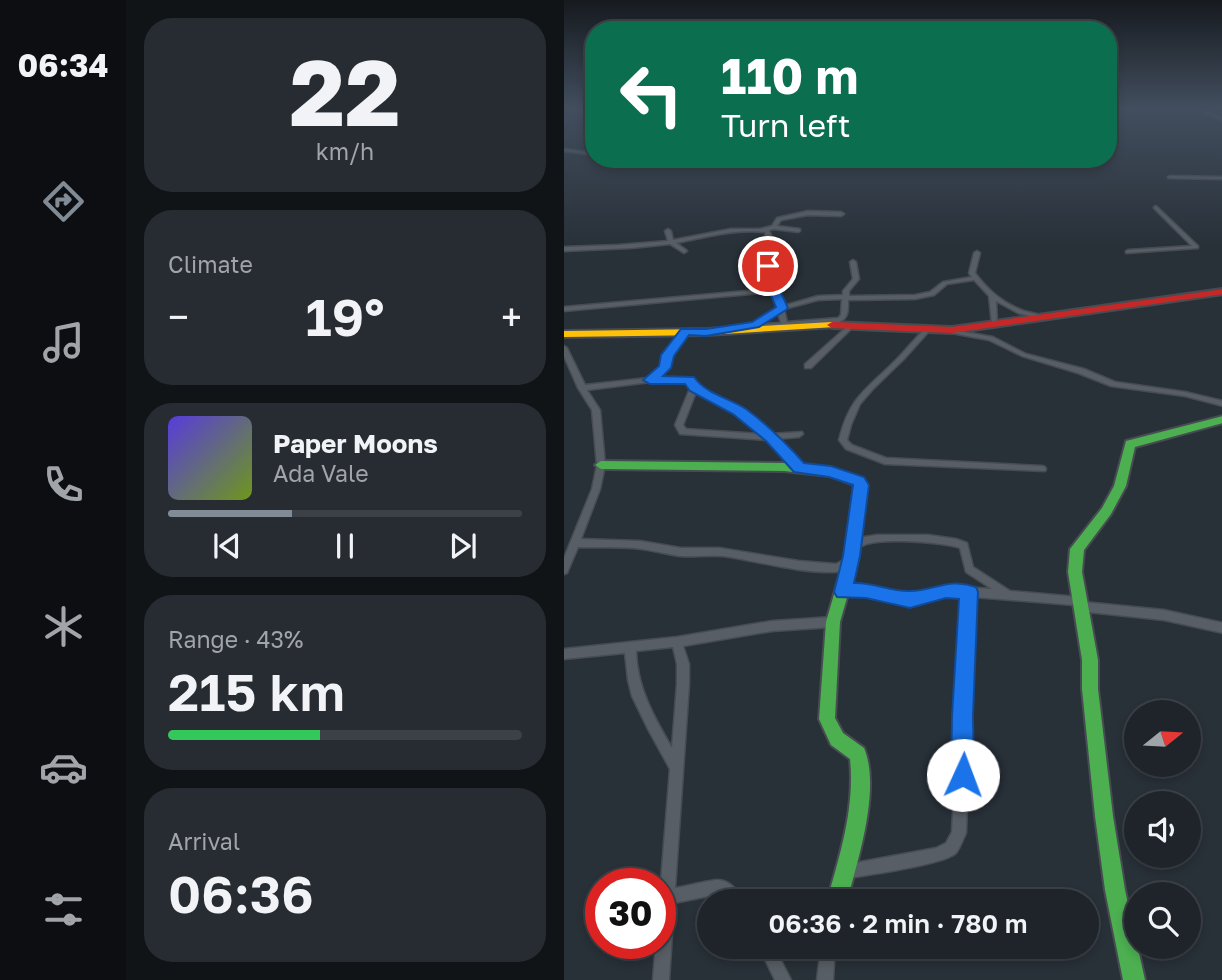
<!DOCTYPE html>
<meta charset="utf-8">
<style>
:root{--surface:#1e242a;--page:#262c32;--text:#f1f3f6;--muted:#a1a4a8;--line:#3c4147;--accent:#818b96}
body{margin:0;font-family:"Golos Text",sans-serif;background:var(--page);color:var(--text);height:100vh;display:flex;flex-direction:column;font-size:26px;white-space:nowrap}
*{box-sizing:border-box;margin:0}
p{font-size:23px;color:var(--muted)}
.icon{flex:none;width:38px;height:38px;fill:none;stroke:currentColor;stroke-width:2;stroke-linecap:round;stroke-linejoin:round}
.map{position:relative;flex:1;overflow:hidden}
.details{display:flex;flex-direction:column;gap:18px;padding:18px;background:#101417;width:438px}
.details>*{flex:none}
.hud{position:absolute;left:21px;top:21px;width:532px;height:147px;border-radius:28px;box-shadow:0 4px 10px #0003,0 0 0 2px var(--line);background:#0b6e4f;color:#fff;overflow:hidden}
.needle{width:46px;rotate:72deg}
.controls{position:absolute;left:560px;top:700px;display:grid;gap:14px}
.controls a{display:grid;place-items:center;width:77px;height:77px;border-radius:50%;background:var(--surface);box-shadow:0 4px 10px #0003,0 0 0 2px var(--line);font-size:35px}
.speed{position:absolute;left:21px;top:868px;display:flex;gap:14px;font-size:35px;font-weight:700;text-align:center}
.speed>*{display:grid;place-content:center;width:91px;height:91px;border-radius:50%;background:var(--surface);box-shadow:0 4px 10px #0003,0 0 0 2px var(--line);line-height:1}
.speed .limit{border:10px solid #d22;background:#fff;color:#111}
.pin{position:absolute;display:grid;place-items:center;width:60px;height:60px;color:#fff;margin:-30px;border:4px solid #fff;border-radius:50%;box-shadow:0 2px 7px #0007}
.me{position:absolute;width:77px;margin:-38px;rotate:2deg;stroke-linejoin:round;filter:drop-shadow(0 0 5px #0008)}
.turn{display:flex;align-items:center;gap:24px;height:147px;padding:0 21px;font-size:32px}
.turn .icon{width:91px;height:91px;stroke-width:2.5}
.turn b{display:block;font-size:49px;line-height:60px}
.big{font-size:52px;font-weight:600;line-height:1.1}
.details .tile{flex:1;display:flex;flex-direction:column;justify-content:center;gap:10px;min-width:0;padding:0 24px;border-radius:28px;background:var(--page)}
.details .dial{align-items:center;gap:0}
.dial b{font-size:91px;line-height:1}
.song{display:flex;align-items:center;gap:21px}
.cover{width:84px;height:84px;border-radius:10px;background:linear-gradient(135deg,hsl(250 70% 55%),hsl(80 70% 35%))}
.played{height:7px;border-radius:4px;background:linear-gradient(90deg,var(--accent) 35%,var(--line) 35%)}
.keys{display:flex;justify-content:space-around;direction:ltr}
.heat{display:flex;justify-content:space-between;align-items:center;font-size:38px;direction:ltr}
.charge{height:10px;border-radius:5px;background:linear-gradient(90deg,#34c759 43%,var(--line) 0)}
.trip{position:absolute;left:133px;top:889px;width:402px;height:70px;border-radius:35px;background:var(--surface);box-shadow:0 4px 10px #0003,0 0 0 2px var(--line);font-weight:600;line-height:70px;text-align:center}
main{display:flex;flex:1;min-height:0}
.menu{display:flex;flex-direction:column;width:126px;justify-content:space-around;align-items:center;background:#0c0e11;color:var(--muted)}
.menu .icon{width:49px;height:49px}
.menu .on{color:var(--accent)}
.menu b{font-size:32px;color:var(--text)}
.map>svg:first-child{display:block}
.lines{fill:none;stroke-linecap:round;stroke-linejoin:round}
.street-casing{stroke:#474c52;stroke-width:3}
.fast-casing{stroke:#474c52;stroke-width:4}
.slow-casing{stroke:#474c52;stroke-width:4}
.jam-casing{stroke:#474c52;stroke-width:4}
.street{fill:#585e65;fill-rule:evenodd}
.fast{fill:#4caf50;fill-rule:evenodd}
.slow{fill:#ffc107;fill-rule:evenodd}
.jam{fill:#c62828;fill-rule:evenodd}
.route{fill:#1a73e8;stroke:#114b97;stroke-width:2}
</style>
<main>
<nav class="menu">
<b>06:34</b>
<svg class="icon on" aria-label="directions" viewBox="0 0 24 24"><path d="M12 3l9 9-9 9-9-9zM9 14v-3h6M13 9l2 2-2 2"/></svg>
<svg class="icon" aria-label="music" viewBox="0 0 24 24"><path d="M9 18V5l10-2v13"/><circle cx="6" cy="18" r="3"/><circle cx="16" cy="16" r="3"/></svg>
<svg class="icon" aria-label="phone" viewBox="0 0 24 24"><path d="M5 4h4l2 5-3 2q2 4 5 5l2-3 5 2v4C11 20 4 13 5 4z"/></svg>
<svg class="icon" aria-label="climate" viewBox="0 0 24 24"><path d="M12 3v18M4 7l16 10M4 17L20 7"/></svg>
<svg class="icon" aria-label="car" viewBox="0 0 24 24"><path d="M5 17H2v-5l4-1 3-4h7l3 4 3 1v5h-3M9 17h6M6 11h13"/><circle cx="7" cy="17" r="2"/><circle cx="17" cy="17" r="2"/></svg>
<svg class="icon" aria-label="filters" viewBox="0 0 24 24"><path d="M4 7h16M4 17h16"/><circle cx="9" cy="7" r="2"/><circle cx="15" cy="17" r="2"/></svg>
</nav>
<section class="details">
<div class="tile dial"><b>22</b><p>km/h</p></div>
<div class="tile"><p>Climate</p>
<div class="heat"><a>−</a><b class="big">19°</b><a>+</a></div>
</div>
<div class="tile">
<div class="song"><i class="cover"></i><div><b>Paper Moons</b><p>Ada Vale</p></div></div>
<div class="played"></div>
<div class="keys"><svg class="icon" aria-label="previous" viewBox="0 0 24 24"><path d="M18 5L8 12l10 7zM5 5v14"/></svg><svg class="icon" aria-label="pause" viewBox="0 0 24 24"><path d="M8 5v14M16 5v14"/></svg><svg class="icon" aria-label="next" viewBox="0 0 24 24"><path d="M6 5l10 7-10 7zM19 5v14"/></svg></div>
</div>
<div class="tile"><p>Range · 43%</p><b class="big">215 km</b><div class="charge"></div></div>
<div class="tile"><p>Arrival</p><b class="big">06:36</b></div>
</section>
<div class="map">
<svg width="659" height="980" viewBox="0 0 659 980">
<rect width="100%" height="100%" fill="#283038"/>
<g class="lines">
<!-- street casing -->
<g class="street-casing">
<g id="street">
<polygon points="11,109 30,112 30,114 12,110"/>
<polygon points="633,109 638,109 659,118 659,121"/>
<polygon points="0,149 30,153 30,155 0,151"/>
<polygon points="606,176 659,177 659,179 604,178 604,177"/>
<polygon points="592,206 634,246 634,248 562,253 562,251 564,250 628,246 590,208 590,207"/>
<path d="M244 211 277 212 280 214 277 216 244 215 217 220 213 226 236 229V231L234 232 210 229 205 230 207 235 209 243 207 271 219 306 254 296 279 295V291L289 279 286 262 289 260 292 262 295 279 285 291V296L351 295 366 292 379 282 408 277 405 273 410 253 413 251 416 253 411 273C424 290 438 303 460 311 467 313 475 314 481 317L478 319 454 313 432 301 433 323 430 325 428 324 425 296 410 280 383 284 370 295 351 299 284 300C284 309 285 317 276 322L160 331 158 330V328L189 325 190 323 213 308 207 292 0 311V307L206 289 202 271 203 243 201 232C170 229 142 237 112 243L122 250 123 251 120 253 106 244 67 248 0 251V247L54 245 104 241 101 231 104 229 107 231 109 240 167 229H196L208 226 213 218ZM278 299 277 315 274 318 223 322 220 309 254 300ZM214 313 217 323 196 324Z"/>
<polygon points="287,324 290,326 289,327 247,368 241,368 241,364 285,325"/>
<path d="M364 327 367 329 366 330 340 359 309 389 296 404 287 425 283 440 288 445 322 458 478 466 481 467 482 469 481 471 321 464 282 449 275 440C286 396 302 390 332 360 342 350 351 338 362 328Z"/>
<polygon points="384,329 429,337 462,354 520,369 551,382 621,392 659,401 659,406 621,396 547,386 514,373 458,356 425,340 382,332 382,330"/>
<path d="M121 330 124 332 110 350 101 369 93 378H128L134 387 177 412 206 434 238 432 239 434 235 437 211 439 239 468 238 470H232L202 440 116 434 111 425 127 386 123 382H86L23 390 36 410 41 465 36 489 17 539 76 541 117 548H155L235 561 272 564 280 560 290 541 300 537 313 535H364L392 539 403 543 409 567 446 591 514 597 518 598 519 602 600 610 659 623V633L600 620 515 611 511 609 510 605 410 597 402 833C399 839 396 848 392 853 380 865 301 875 280 879L275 877 273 872 275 867 280 865 372 848 382 843 388 832 400 596 382 594 346 603 302 595 279 596 275 595 274 592 275 589 302 587 346 595 382 586 428 589 402 572 396 548C380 542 307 536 295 548 286 558 290 571 270 572 233 573 195 561 159 556 144 555 130 557 116 556 103 554 91 551 78 549 57 546 35 548 14 547L3 573 0 574V558L28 489 33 465 28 410 14 388 0 356V346L3 348 21 385 84 378 95 368 104 350 119 331ZM132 392 172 415 196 434 122 429 119 425Z"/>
<path d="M269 617 273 619 274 622 273 625 269 627 208 631 119 646 125 664V684L111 888C120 887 148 879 155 880 166 881 176 892 180 901H164L159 896 155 894 110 903 105 980H89L92 943H96V894L106 769 84 729 68 696 64 680 61 653 0 659V649L113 637 208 621ZM109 647 113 664V684L108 748C90 717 73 688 72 651Z"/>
<polygon points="195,947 210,947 227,980 211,980"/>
<polygon points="257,947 271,947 269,980 253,980"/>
</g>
</g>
<!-- fast casing -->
<g class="fast-casing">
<g id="fast">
<polygon points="659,416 659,423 571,447 562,486 547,514 520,550 518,572 534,660 534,689 549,816 561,890 581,980 559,980 541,890 531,816 518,689 518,660 504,572 506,549 538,508 550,486 562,441"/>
<path d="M37 461 220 463 267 468 300 480 302 483 295 556 276 622 271 718 279 733 300 748C317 788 294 860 283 901H263C276 854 291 808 286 759L267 745 255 719 262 622 281 556 290 485 266 476 220 471 37 469 31 465Z"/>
</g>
</g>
<!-- slow casing -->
<g class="slow-casing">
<polygon id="slow" points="268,322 273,325 271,327 143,335 0,337 0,331 143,329"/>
</g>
<!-- jam casing -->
<g class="jam-casing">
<polygon id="jam" points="659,289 659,294 388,333 268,328 263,325 268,322 388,327"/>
</g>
<!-- street -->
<use href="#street" class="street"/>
<!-- fast -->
<use href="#fast" class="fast"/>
<!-- slow -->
<use href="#slow" class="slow"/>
<!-- jam -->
<use href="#jam" class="jam"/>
</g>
<!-- sky -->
<linearGradient id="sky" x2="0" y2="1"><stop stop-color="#161a1f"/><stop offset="0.44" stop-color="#424e5e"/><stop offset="1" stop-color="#424e5e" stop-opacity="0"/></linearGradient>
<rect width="659" height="246" fill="url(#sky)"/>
<!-- route -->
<path class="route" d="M204 263 209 266 213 284 224 308 222 310 195 327 142 336 125 335 110 356 107 368 99 376 130 377C142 394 165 398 182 409 204 425 222 443 240 463L267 466 300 477 305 485 296 556 290 583C309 582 327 592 346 591 370 591 385 577 412 587L414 592 409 716 410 775 407 783 399 786 391 783 387 775 388 716 395 599 382 598 346 608 302 598 273 597 270 592 279 556 289 485 265 477 230 472 202 441 169 414 126 391 121 384H86L79 380 95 366 97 355 117 329H142L188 322 212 307 202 284 198 266Z"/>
</svg>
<div class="controls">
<a><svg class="needle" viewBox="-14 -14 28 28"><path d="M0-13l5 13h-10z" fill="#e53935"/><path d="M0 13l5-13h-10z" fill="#a1a4a8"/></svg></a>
<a><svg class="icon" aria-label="sound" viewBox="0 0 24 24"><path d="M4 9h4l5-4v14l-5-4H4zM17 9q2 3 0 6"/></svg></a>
<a><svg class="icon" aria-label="search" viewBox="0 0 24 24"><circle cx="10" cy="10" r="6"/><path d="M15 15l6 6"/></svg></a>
</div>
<div class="speed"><div class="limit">30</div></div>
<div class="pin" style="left:204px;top:266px;background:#d93025"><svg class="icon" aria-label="arrive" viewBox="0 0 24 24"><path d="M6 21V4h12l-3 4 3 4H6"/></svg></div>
<svg class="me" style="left:399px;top:775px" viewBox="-20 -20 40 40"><circle r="19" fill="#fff"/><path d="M0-13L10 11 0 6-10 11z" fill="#1a73e8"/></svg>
<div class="trip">06:36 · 2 min · 780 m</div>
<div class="hud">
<div class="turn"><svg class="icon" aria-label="left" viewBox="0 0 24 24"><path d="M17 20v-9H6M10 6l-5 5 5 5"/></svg><div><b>110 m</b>Turn left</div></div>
</div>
</div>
</main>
